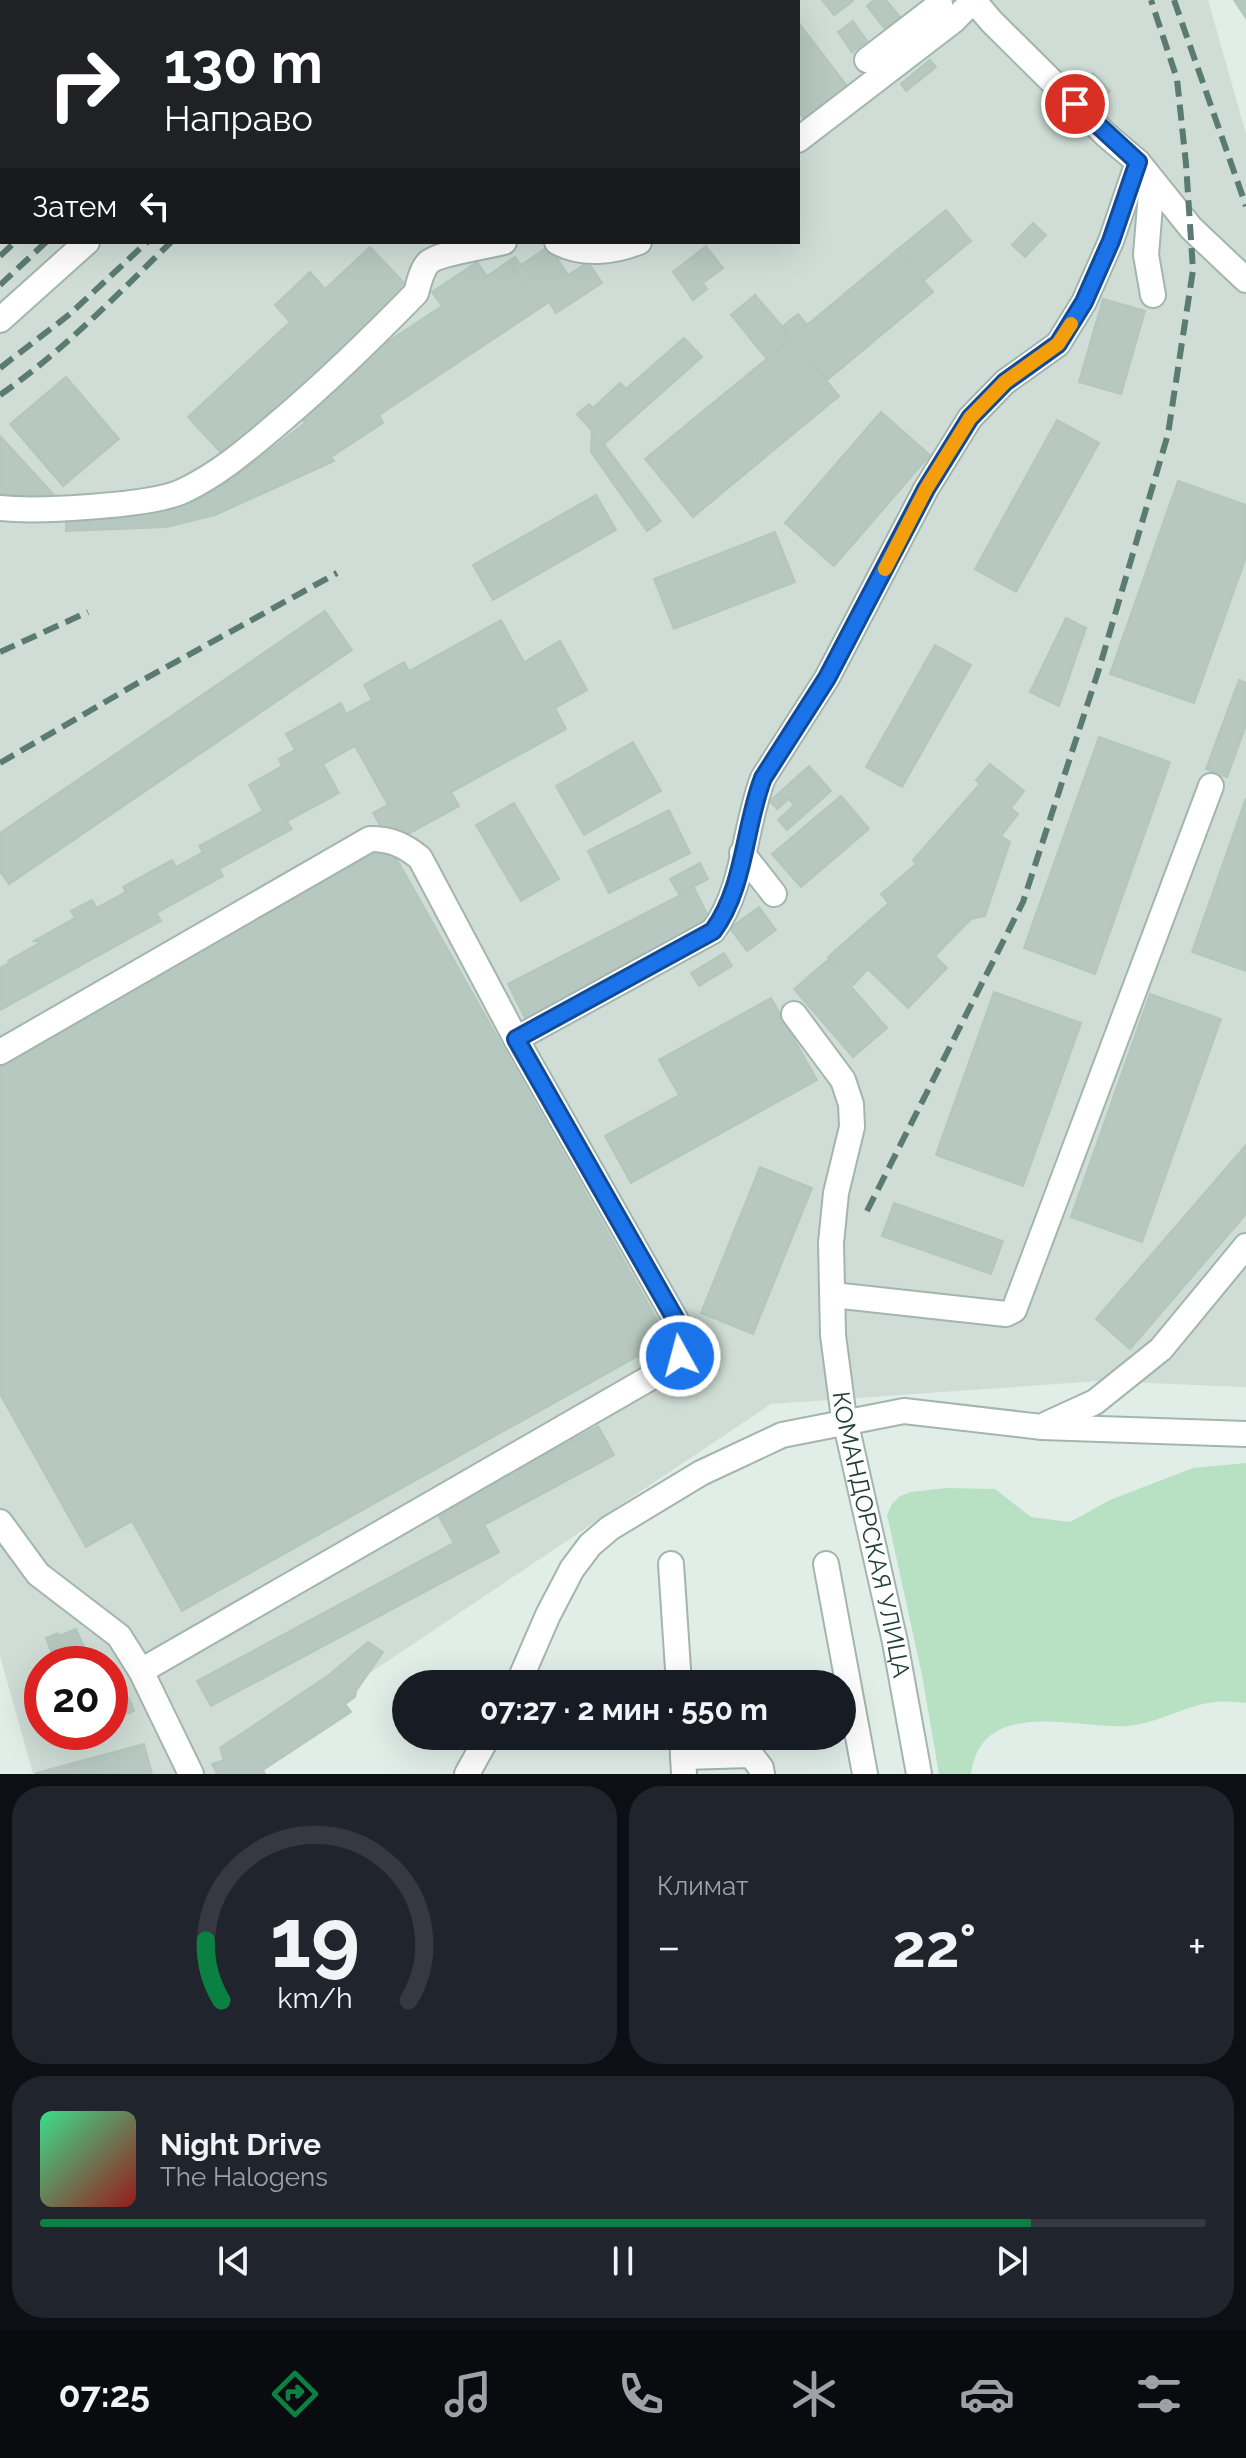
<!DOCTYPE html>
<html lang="ru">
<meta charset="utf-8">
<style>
:root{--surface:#171b24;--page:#20242c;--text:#f1f3f6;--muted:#9ea1a6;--line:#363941;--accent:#0b8043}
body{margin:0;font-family:Raleway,sans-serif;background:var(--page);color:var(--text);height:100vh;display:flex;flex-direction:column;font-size:30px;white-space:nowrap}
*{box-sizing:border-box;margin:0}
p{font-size:26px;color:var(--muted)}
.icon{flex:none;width:44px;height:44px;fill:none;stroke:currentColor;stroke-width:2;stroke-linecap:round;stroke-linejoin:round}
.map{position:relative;height:1774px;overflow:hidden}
.details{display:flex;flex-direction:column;gap:12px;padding:12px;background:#0d0f14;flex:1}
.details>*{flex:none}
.top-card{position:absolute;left:0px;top:0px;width:800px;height:244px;box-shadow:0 8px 32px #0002;background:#202124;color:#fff;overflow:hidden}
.speed{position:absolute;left:24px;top:1646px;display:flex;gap:16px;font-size:40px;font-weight:700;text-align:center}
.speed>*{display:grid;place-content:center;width:104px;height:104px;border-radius:50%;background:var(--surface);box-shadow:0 8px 32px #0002;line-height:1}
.speed .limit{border:12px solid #d22;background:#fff;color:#111}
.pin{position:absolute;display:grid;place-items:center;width:68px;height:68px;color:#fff;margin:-34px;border:4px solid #fff;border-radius:50%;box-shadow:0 2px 8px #0007}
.me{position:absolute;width:88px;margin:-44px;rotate:353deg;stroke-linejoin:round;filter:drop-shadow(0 0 6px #0008)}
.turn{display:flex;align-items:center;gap:28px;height:168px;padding:0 32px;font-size:36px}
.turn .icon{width:104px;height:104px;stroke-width:2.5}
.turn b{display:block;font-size:56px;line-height:68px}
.then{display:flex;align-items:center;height:76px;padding:0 32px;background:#0003;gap:16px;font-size:30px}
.big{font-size:60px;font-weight:700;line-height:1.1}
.details .widget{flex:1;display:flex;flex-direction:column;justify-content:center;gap:12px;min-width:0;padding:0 28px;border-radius:32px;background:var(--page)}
.details .dial{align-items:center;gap:0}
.dial svg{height:208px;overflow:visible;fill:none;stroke:var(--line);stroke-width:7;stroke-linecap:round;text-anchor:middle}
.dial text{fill:var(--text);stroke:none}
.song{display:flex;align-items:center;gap:24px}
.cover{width:96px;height:96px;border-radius:12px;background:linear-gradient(135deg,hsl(150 70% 55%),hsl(0 70% 35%))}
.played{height:8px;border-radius:4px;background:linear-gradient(90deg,var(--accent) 85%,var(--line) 85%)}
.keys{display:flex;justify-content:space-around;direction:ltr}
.heat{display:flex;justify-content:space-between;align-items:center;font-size:44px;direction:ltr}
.details .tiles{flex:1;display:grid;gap:12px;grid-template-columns:1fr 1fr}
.widget:last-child{grid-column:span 2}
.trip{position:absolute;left:392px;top:1670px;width:464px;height:80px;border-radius:40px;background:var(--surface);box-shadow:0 8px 32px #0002;font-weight:700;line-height:80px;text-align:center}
.menu{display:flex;height:128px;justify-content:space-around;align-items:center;background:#090b0e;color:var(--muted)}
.menu .icon{width:56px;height:56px}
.menu .current{color:var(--accent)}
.menu b{font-size:36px;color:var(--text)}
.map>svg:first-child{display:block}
.built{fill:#cfddd6;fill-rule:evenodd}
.green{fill:#b8e0c3}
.building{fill:#b6c8c0;stroke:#b3c7bf;stroke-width:2}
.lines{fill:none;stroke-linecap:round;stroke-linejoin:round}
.minor-casing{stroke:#a3b5af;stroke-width:28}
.minor{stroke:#fff;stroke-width:24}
.rail{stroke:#5a7a72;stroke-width:6;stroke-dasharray:16 8;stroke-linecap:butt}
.route-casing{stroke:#114b97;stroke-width:20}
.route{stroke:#1a73e8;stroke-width:14}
.slow{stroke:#f59e0b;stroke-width:14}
.labels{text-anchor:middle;stroke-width:6;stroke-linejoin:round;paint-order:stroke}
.street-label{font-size:24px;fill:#203f37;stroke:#f1f9f5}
</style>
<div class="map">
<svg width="1246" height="1774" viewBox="0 0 1246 1774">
<rect width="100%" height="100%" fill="#e1ede7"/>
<!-- built -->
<path class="built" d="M166 0H1208L1246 134V1387L1099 1381 771 1404 219 1774H33L0 1656V195L2 193V242H798V2ZM42 1664H110V1732H42Z"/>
<!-- green -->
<path class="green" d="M1246 1463V1703C1236 1702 1225 1701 1215 1702 1185 1705 1157 1724 1127 1726 1076 1729 981 1696 971 1774H939L922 1675 887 1515 892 1504 900 1496 911 1492 946 1488 995 1489 1031 1517 1070 1522 1110 1500 1193 1468Z"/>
<!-- building -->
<g class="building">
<polygon points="573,0 632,0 634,2 570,2"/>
<polygon points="682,0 781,0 783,2 679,2"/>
<polygon points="822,0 853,0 853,1 834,15"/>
<polygon points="874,0 886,0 901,18 886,30 867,6"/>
<polygon points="1234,0 1246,0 1246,18"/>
<polygon points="853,21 867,41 852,52 838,32"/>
<polygon points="798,22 851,91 808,124 798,111"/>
<polygon points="930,60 936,67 906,91 901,84"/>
<polygon points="1093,73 1110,91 1098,102 1081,84"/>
<polygon points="946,210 971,241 923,281 897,250"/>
<polygon points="1033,223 1046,235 1025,257 1012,245"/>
<polygon points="549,246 568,275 588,262 602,283 556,313 549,302 540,308 509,261 515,257 521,265"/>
<polygon points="706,246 723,268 703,283 707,289 693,300 673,272"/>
<polygon points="370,247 408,287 225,457 188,417 290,322 275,305 310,272 325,289"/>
<polygon points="897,250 933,292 827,380 782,327 798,314 807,325"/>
<polygon points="509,261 540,308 379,415 383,423 331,457 334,461 215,515 166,527 66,531 66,517 160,512 159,508 192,502 230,481 305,423 299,415 344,383 339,374 442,306 432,292 477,262 487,276"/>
<polygon points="755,295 792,338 767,359 731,315"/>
<polygon points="1103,299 1145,311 1121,394 1079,382"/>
<polygon points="684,338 702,357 604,444 661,521 647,531 591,452 592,431 577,414 589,404 593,408 620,383 626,389"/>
<polygon points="792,338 839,396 693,517 645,459"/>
<polygon points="66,377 119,439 63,486 10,424"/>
<polygon points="881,412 930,455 834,566 785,523"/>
<polygon points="1057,420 1099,443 1016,592 975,569"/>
<polygon points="0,436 55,496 49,502 0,499"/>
<polygon points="1178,481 1246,505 1246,557 1194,703 1110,674"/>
<polygon points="596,495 616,530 493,600 473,565"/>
<polygon points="775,532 795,582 674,629 654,579"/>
<polygon points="325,611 352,650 9,884 0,871 0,833"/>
<polygon points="1066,618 1086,628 1059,706 1030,692"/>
<polygon points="501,620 524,662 560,641 587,690 555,708 566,729 451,792 459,806 401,838 394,826 384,832 373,813 388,805 355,746 323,764 339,793 287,821 292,829 219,869 223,876 156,913 161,921 0,1010 0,968 9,963 8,961 41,942 34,941 75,918 71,911 92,900 97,908 126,892 123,887 172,860 176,867 203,852 199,846 263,811 249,785 282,766 279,759 295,750 286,734 341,703 346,714 372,700 364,685 404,662 409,671"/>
<polygon points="935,645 971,665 902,787 866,767"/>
<polygon points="1239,680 1246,683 1246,725 1227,777 1206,769"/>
<polygon points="1099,737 1170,762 1095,974 1024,948"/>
<polygon points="633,742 661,791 584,835 556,786"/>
<polygon points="990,764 1024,791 1011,808 1018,814 1001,836 1010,842 985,916 971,919 935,956 947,968 908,1008 868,969 853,985 828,957 889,903 881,894 916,864 913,860 980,784 976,780"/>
<polygon points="809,766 831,791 787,830 778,820 794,805 789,799 777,809 770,801"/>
<polygon points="841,796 869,829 801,887 772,854"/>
<polygon points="1246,798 1246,971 1192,952"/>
<polygon points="514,803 559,879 521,901 476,825"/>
<polygon points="669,810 690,853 609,893 588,851"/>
<polygon points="388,844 668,1339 182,1611 132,1521 86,1547 0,1394 0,1062"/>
<polygon points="700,863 708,879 679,894 670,879"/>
<polygon points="694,888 711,922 525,1018 508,984"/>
<polygon points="759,907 776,930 747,951 730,928"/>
<polygon points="724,953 732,966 699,986 691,973"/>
<polygon points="828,960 887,1028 853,1057 794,989"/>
<polygon points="994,992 1081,1023 1023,1186 936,1155"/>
<polygon points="1150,994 1221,1019 1142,1242 1071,1217"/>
<polygon points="771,998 817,1080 631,1183 605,1136 679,1095 659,1060"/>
<polygon points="1246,1145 1246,1214 1130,1349 1096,1319"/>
<polygon points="760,1167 812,1188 753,1334 701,1313"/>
<polygon points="894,1203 1003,1241 991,1274 882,1236"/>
<polygon points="598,1426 614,1455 484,1525 499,1552 211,1706 197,1681 454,1543 437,1513"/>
<polygon points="76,1629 87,1654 91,1664 77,1664 71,1651 54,1658 46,1638 58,1633 59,1636"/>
<polygon points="368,1642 383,1652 356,1691 355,1697 345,1704 351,1712 263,1770 265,1774 217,1774 212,1764 224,1760 220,1748 329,1675"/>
<polygon points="129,1698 134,1711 119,1717 114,1704"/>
<polygon points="144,1744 152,1774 37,1774 36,1773"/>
</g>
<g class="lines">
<!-- minor casing -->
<g class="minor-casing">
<g id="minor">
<polyline points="973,0 992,22 1106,135 1138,162 1191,228 1246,280"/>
<polyline points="349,2 351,0"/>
<polyline points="867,60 940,4"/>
<polyline points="0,122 2,120"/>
<polyline points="798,140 953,21 973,1"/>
<polyline points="1152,180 1146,255 1153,295"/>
<path d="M557 242C582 256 614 252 639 242"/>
<polyline points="0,320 87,242"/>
<path d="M0 508C35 512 152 506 183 491 221 473 250 447 282 420 329 380 373 337 416 293 419 283 421 271 428 263 436 254 489 246 504 242"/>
<polyline points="742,853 774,894"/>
<path id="s1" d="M794 1014 843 1080 851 1104 852 1127 836 1193 831 1243 833 1335 843 1411 895 1642 919 1774"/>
<path d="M516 1039 713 931C745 888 744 827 763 778L827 678 926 489 970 418 1005 382 1058 344 1084 302 1111 241 1138 162"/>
<path d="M0 1052 370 839C391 839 404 845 420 858L516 1039 681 1329C683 1343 683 1352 674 1364L141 1671"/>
<polyline points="833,1295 1006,1314 1014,1310 1211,786"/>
<polyline points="1047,1424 1095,1402 1161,1349 1246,1246"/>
<polyline points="0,1522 38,1574 119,1636 141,1671 191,1774"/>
<polyline points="671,1564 679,1684"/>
<polyline points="826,1564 865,1774"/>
<polyline points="518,1684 548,1615 572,1569 590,1545 610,1528 701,1473 782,1435 904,1411 1042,1427 1246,1434"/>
<polyline points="682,1736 684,1774"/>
<polyline points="683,1757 751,1755 761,1768 762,1774"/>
<polyline points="467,1774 488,1736"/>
</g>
</g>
<!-- minor -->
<use href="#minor" class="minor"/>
<!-- rail -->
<g class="rail">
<polyline points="1174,0 1246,206"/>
<polyline points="230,2 232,0"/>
<polyline points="251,2 253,0"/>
<polyline points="271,2 273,0"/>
<polyline points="302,2 304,0"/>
<polyline points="400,2 402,0"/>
<polyline points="426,2 428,0"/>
<polyline points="0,217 2,215"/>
<polyline points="0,237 2,235"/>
<polyline points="0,256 15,242"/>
<polyline points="0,285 46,242"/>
<polyline points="0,368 70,314 147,242"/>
<path d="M0 395C62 352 117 295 171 242"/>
<polyline points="0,652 88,612"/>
<polyline points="0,763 143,680 337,573"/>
<polyline points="867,1211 1023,902 1099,669 1168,434 1193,270 1186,164 1177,79 1151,0"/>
</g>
</g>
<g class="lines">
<!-- route casing -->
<g class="route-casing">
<path id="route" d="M680 1356 683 1346 681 1329 516 1039 713 931C745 888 744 827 763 778L827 678 926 489 970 418 1005 382 1058 344 1084 302 1111 241 1138 162 1075 104"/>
</g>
<!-- route -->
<use href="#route" class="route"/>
<!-- slow -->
<polyline class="slow" points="885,569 926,489 970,418 1005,382 1058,344 1071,324"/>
</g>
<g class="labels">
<!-- street labels -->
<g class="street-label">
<text dy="8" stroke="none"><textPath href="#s1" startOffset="544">КОМАНДОРСКАЯ УЛИЦА</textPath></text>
</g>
</g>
</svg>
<div class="speed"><div class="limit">20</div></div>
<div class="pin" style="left:1075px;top:104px;background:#d93025"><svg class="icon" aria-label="arrive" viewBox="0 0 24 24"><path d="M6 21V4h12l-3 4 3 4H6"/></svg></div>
<svg class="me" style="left:680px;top:1356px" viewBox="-20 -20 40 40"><circle r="17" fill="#1a73e8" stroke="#fff" stroke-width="3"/><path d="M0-11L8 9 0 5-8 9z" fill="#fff"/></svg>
<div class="trip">07:27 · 2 мин · 550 m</div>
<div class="top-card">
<div class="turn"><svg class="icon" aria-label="right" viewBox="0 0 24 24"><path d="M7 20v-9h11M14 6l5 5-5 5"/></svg><div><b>130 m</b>Направо</div></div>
<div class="then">Затем<svg class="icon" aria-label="left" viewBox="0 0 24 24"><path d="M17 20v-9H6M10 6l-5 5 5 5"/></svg></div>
</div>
</div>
<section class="details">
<div class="tiles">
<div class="widget dial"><svg viewBox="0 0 100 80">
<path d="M14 69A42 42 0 1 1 86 69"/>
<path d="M14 69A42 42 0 0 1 8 46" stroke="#0b8043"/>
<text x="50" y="56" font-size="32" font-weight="700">19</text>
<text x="50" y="72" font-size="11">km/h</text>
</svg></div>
<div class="widget"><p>Климат</p>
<div class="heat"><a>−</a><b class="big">22°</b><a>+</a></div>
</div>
<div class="widget">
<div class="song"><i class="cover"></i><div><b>Night Drive</b><p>The Halogens</p></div></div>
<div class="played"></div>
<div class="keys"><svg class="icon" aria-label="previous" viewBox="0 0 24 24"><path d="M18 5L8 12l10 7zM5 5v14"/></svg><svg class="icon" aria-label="pause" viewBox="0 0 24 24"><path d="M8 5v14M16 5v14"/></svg><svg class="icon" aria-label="next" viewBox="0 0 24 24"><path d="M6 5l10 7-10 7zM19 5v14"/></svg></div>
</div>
</div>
</section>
<nav class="menu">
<b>07:25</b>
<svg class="icon current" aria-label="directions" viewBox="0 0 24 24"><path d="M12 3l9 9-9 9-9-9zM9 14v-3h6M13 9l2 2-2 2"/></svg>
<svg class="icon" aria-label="music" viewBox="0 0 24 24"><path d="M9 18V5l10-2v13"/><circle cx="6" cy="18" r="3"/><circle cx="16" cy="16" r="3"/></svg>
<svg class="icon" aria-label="phone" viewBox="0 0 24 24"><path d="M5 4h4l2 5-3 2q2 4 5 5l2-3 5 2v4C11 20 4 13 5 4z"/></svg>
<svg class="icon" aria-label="climate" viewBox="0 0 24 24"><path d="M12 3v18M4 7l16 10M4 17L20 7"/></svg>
<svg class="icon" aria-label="car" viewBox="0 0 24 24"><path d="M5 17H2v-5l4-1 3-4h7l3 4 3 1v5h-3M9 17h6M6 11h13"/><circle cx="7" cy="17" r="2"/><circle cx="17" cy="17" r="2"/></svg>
<svg class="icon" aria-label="filters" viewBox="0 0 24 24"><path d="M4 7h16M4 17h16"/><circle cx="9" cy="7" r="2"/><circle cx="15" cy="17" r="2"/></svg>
</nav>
